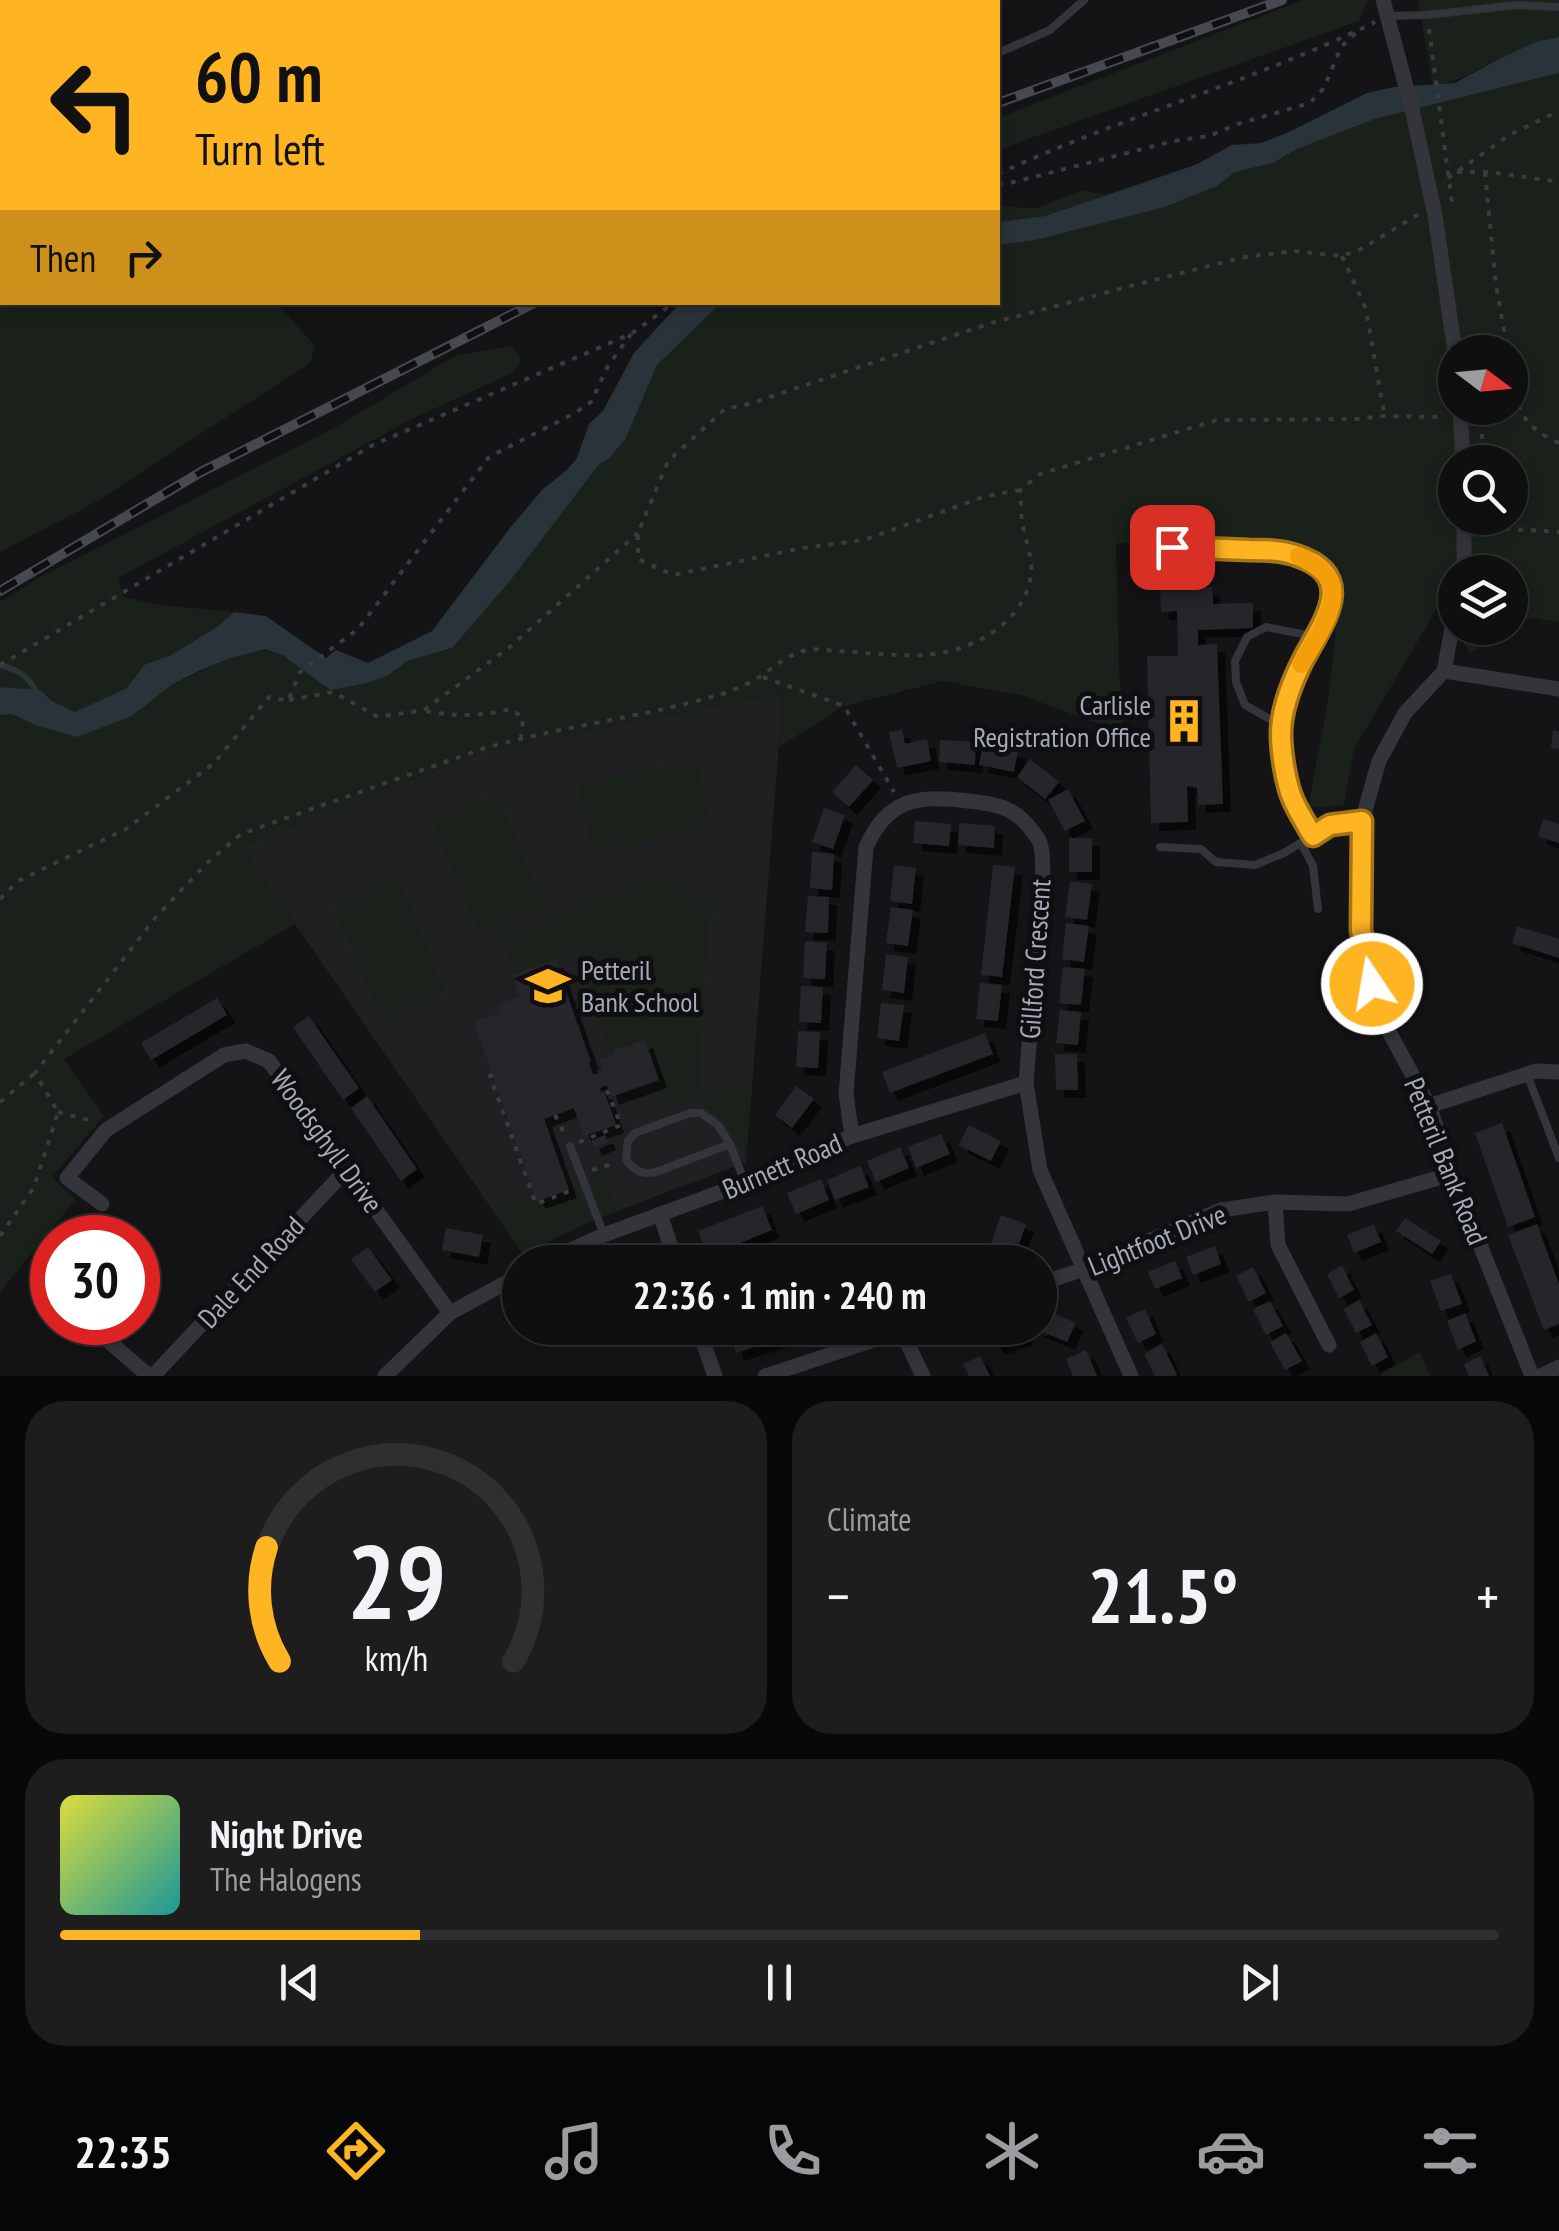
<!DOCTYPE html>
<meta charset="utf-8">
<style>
:root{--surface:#0f0f10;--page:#1d1d1e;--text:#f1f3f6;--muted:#9b9c9f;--line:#2f2f30;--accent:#ffb422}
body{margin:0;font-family:"PT Sans Narrow",sans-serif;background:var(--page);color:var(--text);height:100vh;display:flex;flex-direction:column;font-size:38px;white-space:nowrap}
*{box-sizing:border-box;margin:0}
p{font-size:32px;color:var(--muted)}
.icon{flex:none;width:55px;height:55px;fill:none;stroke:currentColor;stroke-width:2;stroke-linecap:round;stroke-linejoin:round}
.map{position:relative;height:1376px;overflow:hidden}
.details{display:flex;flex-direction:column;gap:25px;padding:25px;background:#080809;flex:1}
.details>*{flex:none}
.hud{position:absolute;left:0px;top:0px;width:1000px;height:305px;box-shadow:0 5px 15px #0003,0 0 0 2px var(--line);background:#ffb422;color:#111;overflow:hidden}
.needle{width:65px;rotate:106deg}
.fabs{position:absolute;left:1438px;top:335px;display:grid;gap:20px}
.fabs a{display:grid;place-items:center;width:90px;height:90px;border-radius:50%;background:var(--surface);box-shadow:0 5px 15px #0003,0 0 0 2px var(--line);font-size:50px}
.speed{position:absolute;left:30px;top:1215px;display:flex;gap:20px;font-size:50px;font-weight:700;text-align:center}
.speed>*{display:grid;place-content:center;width:130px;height:130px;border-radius:50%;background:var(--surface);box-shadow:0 5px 15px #0003,0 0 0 2px var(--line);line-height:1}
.speed .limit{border:15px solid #d22;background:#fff;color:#111}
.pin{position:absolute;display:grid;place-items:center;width:85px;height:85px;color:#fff;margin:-42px;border-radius:20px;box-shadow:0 5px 15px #0006}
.me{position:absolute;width:110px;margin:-55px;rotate:348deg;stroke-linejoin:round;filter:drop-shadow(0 0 8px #0008)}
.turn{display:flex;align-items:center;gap:35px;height:210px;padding:0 30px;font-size:45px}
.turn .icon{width:130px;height:130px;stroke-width:2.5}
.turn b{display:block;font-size:70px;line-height:85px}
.then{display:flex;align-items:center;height:95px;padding:0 30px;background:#0003;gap:20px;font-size:38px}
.big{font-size:75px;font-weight:700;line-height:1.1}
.details .card{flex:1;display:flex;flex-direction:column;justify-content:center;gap:15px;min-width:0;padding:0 35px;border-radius:40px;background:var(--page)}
.details .dial{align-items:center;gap:0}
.dial svg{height:260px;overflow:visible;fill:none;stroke:var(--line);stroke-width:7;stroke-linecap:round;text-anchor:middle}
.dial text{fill:var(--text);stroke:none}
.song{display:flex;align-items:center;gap:30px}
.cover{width:120px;height:120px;border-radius:15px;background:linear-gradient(135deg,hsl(60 70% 55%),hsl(180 70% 35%))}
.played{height:10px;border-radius:5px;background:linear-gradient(90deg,var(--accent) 25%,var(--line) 25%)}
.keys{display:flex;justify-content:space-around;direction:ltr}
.heat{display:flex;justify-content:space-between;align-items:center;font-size:55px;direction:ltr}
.details .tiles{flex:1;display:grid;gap:25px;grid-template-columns:1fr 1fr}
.card:last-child{grid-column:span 2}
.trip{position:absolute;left:502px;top:1245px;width:555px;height:100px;border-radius:50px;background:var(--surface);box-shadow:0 5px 15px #0003,0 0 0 2px var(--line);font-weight:700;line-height:100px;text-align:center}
.dock{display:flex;height:160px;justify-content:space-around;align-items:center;background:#060606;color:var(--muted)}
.dock .icon{width:70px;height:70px}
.dock .current{color:var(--accent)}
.dock b{font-size:45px;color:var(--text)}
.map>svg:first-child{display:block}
.built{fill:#202023}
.green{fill:#19211a;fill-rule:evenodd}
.water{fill:#29333a}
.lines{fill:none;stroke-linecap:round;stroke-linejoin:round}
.stream{stroke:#29333a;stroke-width:6}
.building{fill:#26262a;filter:url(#shadow)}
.path{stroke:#3a3c42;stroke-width:4;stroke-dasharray:5 8;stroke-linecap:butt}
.lane{stroke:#34353b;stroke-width:8}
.street{stroke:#34353b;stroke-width:15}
.rail-casing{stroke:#474950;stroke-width:10}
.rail{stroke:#0f0f11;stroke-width:6;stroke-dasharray:19;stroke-linecap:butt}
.route-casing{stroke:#a67516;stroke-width:25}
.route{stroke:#ffb422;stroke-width:18}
.slow{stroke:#f59e0b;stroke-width:18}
.labels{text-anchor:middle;stroke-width:10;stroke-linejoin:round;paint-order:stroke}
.poi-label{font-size:28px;fill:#a4aab7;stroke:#0f0f11;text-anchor:end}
.street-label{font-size:28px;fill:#a4aab7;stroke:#0f0f11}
</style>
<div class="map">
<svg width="1559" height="1376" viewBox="0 0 1559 1376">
<defs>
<filter id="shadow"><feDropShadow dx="8" dy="8" stdDeviation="0" flood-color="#0009"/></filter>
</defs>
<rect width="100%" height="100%" fill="#141416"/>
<!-- built -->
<polygon class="built" points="783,693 746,1162 591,1221 523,1254 242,847 488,750"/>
<!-- green -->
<g class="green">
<polygon points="183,0 815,0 810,2 182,2"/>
<polygon points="1303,0 1368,0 1359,21 998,150 998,118"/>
<path d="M1418 0H1559V37C1538 42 1519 49 1499 59 1474 71 1462 82 1433 85Z"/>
<path d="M1559 73V622L1535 618 1525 620 1470 654 1439 605 1354 749 1344 805 1308 808 1329 694 1342 573 1328 557 1295 546 1116 543 1119 672 1124 733 1020 695 943 681 844 706 779 747 782 693 488 751 242 847 295 924 64 1059 104 1116 52 1177 75 1200 0 1292V715L12 713 35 725 132 716 173 684 228 659 265 649 282 655 332 690 407 661 452 648 593 472 600 464 609 459 626 438 657 365 721 303 998 302V245L1036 240 1165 207 1217 186 1235 172 1273 163 1297 149 1375 119ZM1455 352H1510V408H1455ZM1455 462H1510V518H1455ZM1455 572H1510V628H1455Z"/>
<polygon points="2,93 2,302 277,303 315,346 310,363 94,503 0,552 0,94"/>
<polygon points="1083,190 1107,195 1045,216 998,222 998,205 1034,209"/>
<polygon points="512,346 522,360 512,373 412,419 118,578 124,597 160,605 234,612 217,627 171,655 144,665 127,688 75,713 52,701 40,690 0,687 0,602 42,576 332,429 455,356"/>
<polygon points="697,760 711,828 592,852 578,784"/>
<polygon points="497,794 544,906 479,933 433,821"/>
<path d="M663 878 700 900 703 895 723 907 709 917 697 1099 751 1083 746 1162C733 1121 727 1124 697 1100L666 1109 659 1080 609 1051 578 948 555 960 514 975 501 935Z"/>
<polygon points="399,880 445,992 381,1019 334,907"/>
<polygon points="603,1171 618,1211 604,1217 589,1176"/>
<polygon points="580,1190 591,1221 523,1254 492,1210 530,1194 536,1206"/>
<polygon points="1420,1353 1430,1376 1381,1376 1379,1372"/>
</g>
<!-- water -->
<g class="water">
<polygon points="1559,37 1559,73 1375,119 1297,149 1273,163 1235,172 1217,186 1165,207 1036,240 998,245 998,222 1045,216 1195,165 1232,145 1261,143 1287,133 1367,93 1394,87 1455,83 1501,58 1536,42"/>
<polygon points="680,303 721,303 657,365 626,438 609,459 600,464 593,472 510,581 452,648 407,661 387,676 367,683 331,690 282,655 265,649 228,659 199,671 173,684 132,716 77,737 35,725 12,714 0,715 0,687 40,690 52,701 75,712 127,688 144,665 171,655 217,627 234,612 266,616 326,658 336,650 368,663 432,631 510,528 543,489 567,470 577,458 589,424 603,411 634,353"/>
</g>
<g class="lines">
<!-- stream -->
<path class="stream" d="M0 665C21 671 30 677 39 697"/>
</g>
<!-- building -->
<g class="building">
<polygon points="1196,559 1197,588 1212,587 1213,604 1253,603 1253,628 1198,630 1198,645 1217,644 1223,804 1198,805 1197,788 1187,786 1188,822 1151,823 1147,656 1178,656 1177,611 1161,612 1159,560"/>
<polygon points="902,730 905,744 927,739 931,761 897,768 889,732"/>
<polygon points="1553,730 1559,731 1559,749 1551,748"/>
<polygon points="940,740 976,742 975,765 939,762"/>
<polygon points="983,743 1018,750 1014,772 979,765"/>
<polygon points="1030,759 1059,782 1045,799 1017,777"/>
<polygon points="856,765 873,780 849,807 832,792"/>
<polygon points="1068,789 1085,821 1065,831 1048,800"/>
<polygon points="824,808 845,815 833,849 812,842"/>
<polygon points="1543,819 1559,824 1559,843 1538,836"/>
<polygon points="915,821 951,824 949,846 913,843"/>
<polygon points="959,823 995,826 994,848 958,845"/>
<rect x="1069" y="838" width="23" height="34"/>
<polygon points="812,852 834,854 832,890 810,888"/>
<polygon points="894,865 916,868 912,904 890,901"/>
<polygon points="993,865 1015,867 1002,977 981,975"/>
<polygon points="1070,881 1092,884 1087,920 1065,917"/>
<polygon points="808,896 829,897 828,933 805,932"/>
<polygon points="891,907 913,910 908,946 886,943"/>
<polygon points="1066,923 1089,926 1084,962 1062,959"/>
<polygon points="1517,926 1559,939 1559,958 1512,943"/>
<polygon points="805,941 827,943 825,979 803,978"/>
<polygon points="886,954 908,957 904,993 882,990"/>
<polygon points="555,960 591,1062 589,1063 593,1075 603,1071 599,1060 614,1055 612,1051 645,1040 659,1080 611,1097 607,1085 600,1088 601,1092 604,1091 616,1125 584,1136 574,1108 544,1119 569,1190 537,1201 474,1022 500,1013 497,1005 520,997 512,975"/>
<polygon points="1063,967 1085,969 1081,1005 1059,1003"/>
<polygon points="980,983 1002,985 998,1021 976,1019"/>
<polygon points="801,986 823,987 821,1023 799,1022"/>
<polygon points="217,998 227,1015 151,1060 141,1043"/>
<polygon points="881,1003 904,1005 899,1041 877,1038"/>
<polygon points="1060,1010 1081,1012 1078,1045 1056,1043"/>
<polygon points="309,1016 359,1088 343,1100 293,1027"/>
<polygon points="798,1031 820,1032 818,1068 796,1067"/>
<polygon points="985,1033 993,1054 890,1093 882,1072"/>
<polygon points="1055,1054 1077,1054 1078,1090 1056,1090"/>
<polygon points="796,1086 814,1099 792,1128 775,1115"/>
<polygon points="367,1096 417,1169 401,1181 351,1108"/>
<polygon points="1502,1123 1535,1217 1508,1227 1475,1133"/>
<polygon points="969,1125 1001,1141 991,1161 959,1145"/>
<polygon points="941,1134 950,1154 916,1168 908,1147"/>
<polygon points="605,1135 608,1142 594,1148 591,1141"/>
<polygon points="900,1147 909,1168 876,1182 867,1161"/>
<polygon points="860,1166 869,1187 835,1200 827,1180"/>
<polygon points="821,1179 829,1200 796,1214 787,1193"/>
<polygon points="762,1206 772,1230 708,1256 698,1231"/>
<polygon points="1001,1215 1026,1224 1015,1255 990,1246"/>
<polygon points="1405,1218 1441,1241 1432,1254 1396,1231"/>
<polygon points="1374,1224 1381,1242 1354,1253 1347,1235"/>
<polygon points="1537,1224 1559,1284 1559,1324 1544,1330 1508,1235"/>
<polygon points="446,1228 483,1235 479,1257 442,1250"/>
<polygon points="974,1245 980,1262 943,1262 941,1257"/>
<polygon points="1215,1246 1221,1264 1193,1275 1186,1257"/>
<polygon points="368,1247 392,1280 375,1292 351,1259"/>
<polygon points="1175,1261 1182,1278 1155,1289 1148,1272"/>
<polygon points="1342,1265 1354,1290 1339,1298 1327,1274"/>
<polygon points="1253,1267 1266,1293 1249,1302 1236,1276"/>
<polygon points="1451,1274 1462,1304 1441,1311 1430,1281"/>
<polygon points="1359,1300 1372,1325 1356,1333 1344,1309"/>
<polygon points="1270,1301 1283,1326 1266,1335 1253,1309"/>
<polygon points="1145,1309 1156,1334 1138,1343 1126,1318"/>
<polygon points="1045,1310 1076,1323 1067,1342 1033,1328 1040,1328 1040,1320"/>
<polygon points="1465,1313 1476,1341 1458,1350 1447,1321"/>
<polygon points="728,1328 778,1328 783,1338 736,1353"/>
<polygon points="786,1328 815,1328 790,1337"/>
<polygon points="989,1328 1021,1328 1024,1337 996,1347"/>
<polygon points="1286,1333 1302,1361 1285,1370 1270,1342"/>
<polygon points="1376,1333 1388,1357 1372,1366 1360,1342"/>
<polygon points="1162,1344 1177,1375 1175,1376 1155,1376 1144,1354"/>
<polygon points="1086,1350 1097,1376 1073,1376 1066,1359"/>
<polygon points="980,1356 990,1376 969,1376 963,1364"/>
<polygon points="1480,1356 1489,1376 1469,1376 1464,1364"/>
</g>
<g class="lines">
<!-- path -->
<g class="path">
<polyline points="1429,29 1452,203"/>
<polyline points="1457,172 1491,172 1559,182"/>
<polyline points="1485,172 1496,285 1508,352"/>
<path d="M998 174C1120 117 1253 82 1375 22"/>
<polyline points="1448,178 1509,135 1559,111"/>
<polyline points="998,184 1006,184 1174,141 1209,136 1238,124 1310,103 1324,88 1341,47 1356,33"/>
<polyline points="1342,256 1366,309 1384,414"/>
<path d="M1510 367C1517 407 1519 425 1559 443"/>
<polyline points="1480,408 1484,462"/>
<polyline points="1020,490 986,496 864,540 803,548 673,575 638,559 638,533 668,461 725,409 749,404 988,324 1142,283 1245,257 1294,251 1342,256 1361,249 1419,214"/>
<polyline points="1479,527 1559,532"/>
<polyline points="0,665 373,445 631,334 675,302"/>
<polyline points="763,677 844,706 894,792"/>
<polyline points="289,700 333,692 378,717 424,710 511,646 638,533"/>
<path d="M426 711C454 717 484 716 511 709L523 718 521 737"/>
<polyline points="0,899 18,881 126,829 214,763 269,697 288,701 300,672 358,629 489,457 575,413 591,402 608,366 631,334"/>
<polyline points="493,1075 490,1076 536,1204 575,1189"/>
<polyline points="0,1102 35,1073"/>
<polyline points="58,1112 92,1121"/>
<polyline points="555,1115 564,1133"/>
<polyline points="579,1142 621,1125 605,1086"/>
<polyline points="592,1170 616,1163"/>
<path d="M0 1236 34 1187 58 1112 35 1073 156 917 207 863 241 834 482 749C558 727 638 718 715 696 731 692 751 683 764 674 780 662 791 653 811 649 847 651 884 656 920 655 967 654 1024 626 1031 575 1033 557 1025 539 1022 522 1021 512 1021 501 1020 490L1040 474 1217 420 1356 419 1384 416 1445 417"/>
</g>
<!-- lane -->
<g class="lane">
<polyline points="1388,16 1427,15 1517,5 1559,7"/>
<polyline points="998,53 1050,30 1084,0"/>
<polyline points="1172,547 1275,551 1297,555 1317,566 1330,580 1333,596 1326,621 1302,663 1285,704 1281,735 1292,799 1313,835"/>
<polyline points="1282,726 1245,705 1236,682 1235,661 1247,637 1266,627 1317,637"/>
<polyline points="1301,843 1313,866 1318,909"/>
<polyline points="1160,847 1201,849 1216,862 1255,865 1284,853 1330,825 1362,821"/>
<polyline points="1527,1074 1559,1158"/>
<path d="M730 1144 656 1172C641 1175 635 1171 626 1160L628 1141 635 1133 690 1113H701L718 1125 730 1144 745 1183"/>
<polyline points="570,1146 604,1235"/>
</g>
<!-- street -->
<g class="street">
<polyline points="1383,0 1412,109 1435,215 1455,352"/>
<polyline points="1460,408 1463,462"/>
<polyline points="1464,572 1464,518"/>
<polyline points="1455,612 1444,671 1405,713 1379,761 1362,821 1361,930 1378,1011 1429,1106 1452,1174 1532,1376"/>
<polyline points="1444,671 1559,689"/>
<polyline points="1429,1106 1536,1071 1559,1072"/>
<path d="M852 1136 846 1094 866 847C888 798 918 795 968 801 998 804 1015 807 1034 833 1038 838 1040 841 1041 847 1043 854 1042 863 1043 870L1026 1083 1040 1170 1131 1376"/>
<polyline points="1275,1202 1278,1245 1329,1345"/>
<polyline points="102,1204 67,1178 106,1130 224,1055 246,1051 269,1061 450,1313"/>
<polyline points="660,1214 676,1262"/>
<polyline points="543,1262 604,1235 745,1183 852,1136 1026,1083"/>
<polyline points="1040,1284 1084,1269 1221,1210 1275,1202 1348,1204 1452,1174"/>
<polyline points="698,1328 715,1376"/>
<polyline points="901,1330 923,1376"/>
<polyline points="106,1339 149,1376"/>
<polyline points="153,1376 348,1168"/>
<polyline points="385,1376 450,1313 520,1275"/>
<polyline points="765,1376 910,1328"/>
<polyline points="1540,1376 1559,1367"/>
</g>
<!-- rail casing -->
<g class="rail-casing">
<g id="rail">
<polyline points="998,103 1282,0"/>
<polyline points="0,591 201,472 536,302"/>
</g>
</g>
<!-- rail -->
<use href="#rail" class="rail"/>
</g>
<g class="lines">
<!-- route casing -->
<g class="route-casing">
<path id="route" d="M1172 547C1198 548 1223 549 1249 550 1264 550 1281 550 1295 555 1360 576 1323 622 1303 660 1292 682 1281 709 1281 734 1281 752 1286 786 1294 802 1299 813 1306 824 1313 836L1330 825 1362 821 1361 930 1372 984"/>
</g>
<!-- route -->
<use href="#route" class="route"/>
<!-- slow -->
<path class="slow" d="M1299 556C1309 562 1325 569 1330 581 1341 606 1313 643 1301 664"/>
</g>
<!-- icons -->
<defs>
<g id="building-bare" transform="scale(3.45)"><path d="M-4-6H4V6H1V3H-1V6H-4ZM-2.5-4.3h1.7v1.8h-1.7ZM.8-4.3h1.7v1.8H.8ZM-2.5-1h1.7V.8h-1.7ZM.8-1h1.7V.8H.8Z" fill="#ffb422" stroke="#0f0f11" stroke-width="2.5" paint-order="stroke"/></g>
<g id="school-bare" transform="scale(3.45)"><path d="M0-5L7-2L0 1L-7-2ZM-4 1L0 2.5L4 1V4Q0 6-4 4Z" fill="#ffb422" stroke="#0f0f11" stroke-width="2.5" paint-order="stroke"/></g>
</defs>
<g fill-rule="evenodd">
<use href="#building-bare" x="1184" y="721"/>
<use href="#school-bare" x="548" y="986"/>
</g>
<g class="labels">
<!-- poi labels -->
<g class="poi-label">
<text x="1151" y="715">Carlisle<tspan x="1151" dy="32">Registration Office</tspan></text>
<text x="581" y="980" text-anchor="start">Petteril<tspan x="581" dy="32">Bank School</tspan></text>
</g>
<!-- street labels -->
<g class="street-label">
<text transform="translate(1035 959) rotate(-86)" y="10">Gillford Crescent</text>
<text transform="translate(327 1141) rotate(54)" y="10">Woodsghyll Drive</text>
<text transform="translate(1446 1161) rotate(68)" y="10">Petteril Bank Road</text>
<text transform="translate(782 1166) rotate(-23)" y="10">Burnett Road</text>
<text transform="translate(1157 1240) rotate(-22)" y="10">Lightfoot Drive</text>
<text transform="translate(251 1272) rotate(-47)" y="10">Dale End Road</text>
</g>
</g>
</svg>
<div class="fabs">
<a><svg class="needle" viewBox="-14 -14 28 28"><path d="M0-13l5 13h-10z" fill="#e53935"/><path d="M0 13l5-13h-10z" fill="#9b9c9f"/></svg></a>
<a><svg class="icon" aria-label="search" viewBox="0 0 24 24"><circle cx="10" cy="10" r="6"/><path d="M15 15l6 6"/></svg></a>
<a><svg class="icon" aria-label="layers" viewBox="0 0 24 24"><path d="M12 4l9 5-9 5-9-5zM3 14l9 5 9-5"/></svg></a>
</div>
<div class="speed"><div class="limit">30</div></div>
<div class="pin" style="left:1172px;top:547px;background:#d93025"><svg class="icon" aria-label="arrive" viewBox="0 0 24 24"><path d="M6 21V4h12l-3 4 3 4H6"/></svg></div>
<svg class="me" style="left:1372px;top:984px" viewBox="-20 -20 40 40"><circle r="17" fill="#ffb422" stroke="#fff" stroke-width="3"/><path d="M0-11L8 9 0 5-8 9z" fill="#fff"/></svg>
<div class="trip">22:36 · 1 min · 240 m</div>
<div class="hud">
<div class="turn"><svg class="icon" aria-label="left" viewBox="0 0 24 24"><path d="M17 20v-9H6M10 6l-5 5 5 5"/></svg><div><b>60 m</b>Turn left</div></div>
<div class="then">Then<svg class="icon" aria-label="right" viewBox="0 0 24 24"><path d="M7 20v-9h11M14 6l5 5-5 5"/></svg></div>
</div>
</div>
<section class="details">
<div class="tiles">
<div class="card dial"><svg viewBox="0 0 100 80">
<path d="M14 69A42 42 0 1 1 86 69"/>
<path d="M14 69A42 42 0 0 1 10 34" stroke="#ffb422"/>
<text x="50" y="56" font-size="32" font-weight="700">29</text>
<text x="50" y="72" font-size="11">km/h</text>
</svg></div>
<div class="card"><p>Climate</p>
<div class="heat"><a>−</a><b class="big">21.5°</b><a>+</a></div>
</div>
<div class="card">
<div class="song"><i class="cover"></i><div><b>Night Drive</b><p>The Halogens</p></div></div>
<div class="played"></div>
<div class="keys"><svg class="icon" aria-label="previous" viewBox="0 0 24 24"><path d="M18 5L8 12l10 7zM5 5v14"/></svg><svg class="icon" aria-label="pause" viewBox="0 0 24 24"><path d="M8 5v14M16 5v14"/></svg><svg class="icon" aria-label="next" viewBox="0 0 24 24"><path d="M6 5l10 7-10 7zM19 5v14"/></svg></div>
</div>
</div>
</section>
<nav class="dock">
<b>22:35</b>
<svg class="icon current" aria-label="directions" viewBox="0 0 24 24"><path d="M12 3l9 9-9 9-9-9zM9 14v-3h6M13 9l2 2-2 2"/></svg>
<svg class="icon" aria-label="music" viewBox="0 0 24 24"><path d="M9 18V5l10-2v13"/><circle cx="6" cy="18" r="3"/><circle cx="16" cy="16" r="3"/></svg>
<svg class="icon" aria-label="phone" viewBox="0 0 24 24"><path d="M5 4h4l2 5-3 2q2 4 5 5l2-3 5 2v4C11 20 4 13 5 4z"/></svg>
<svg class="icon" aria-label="climate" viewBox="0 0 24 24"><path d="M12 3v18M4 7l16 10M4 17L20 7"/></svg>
<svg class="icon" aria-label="car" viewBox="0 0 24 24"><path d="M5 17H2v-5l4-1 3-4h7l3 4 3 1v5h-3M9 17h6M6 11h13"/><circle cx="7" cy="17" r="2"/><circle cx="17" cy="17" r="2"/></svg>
<svg class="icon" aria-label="filters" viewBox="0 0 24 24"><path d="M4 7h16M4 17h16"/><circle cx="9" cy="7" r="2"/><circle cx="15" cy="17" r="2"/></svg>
</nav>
